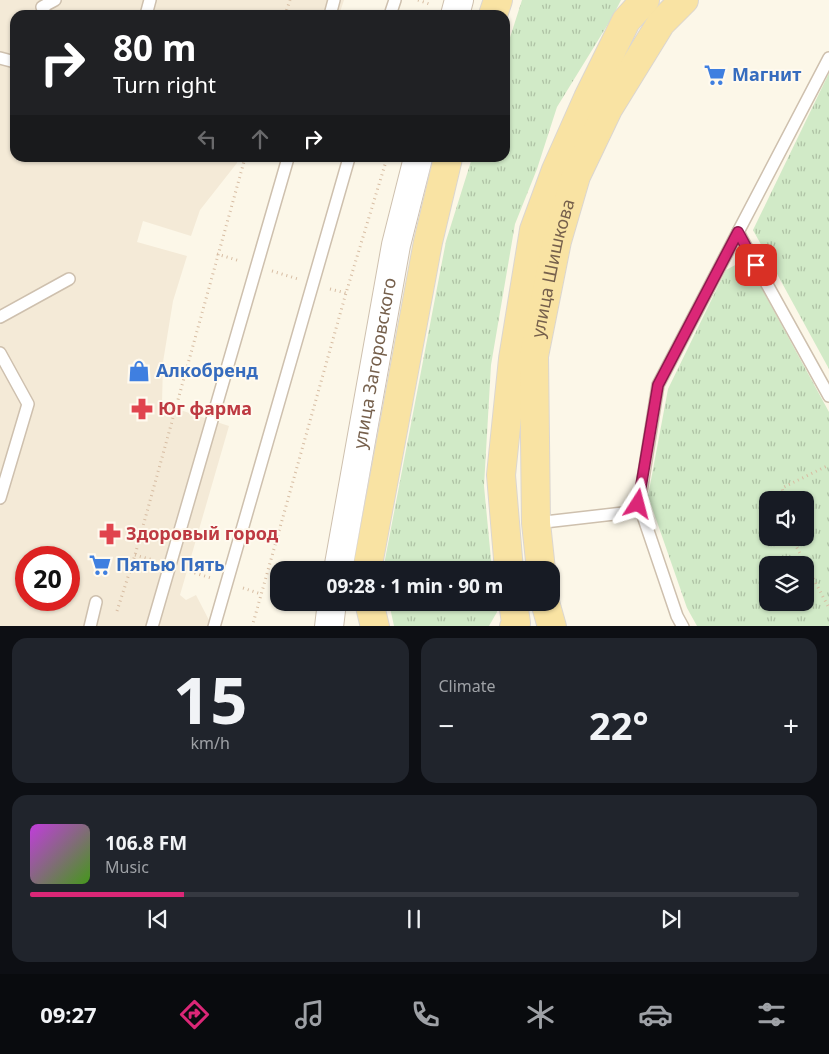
<!DOCTYPE html>
<meta charset="utf-8">
<style>
:root{--surface:#171b24;--page:#20242c;--text:#f1f3f6;--muted:#9ea1a6;--line:#363941;--accent:#db2777}
body{margin:0;font-family:"Noto Sans",sans-serif;background:var(--page);color:var(--text);height:100vh;display:flex;flex-direction:column;font-size:19px;white-space:nowrap}
*{box-sizing:border-box;margin:0}
p{font-size:16px;color:var(--muted)}
.icon{flex:none;width:28px;height:28px;fill:none;stroke:currentColor;stroke-width:2;stroke-linecap:round;stroke-linejoin:round}
.map{position:relative;height:626px;overflow:hidden}
.panel{display:flex;flex-direction:column;gap:12px;padding:12px;background:#0d0f14;flex:1}
.panel>*{flex:none}
.banner{position:absolute;left:10px;top:10px;width:500px;height:152px;border-radius:15px;box-shadow:0 1px 4px #0004;background:#202124;color:#fff;overflow:hidden}
.tools{position:absolute;left:759px;top:491px;display:grid;gap:10px}
.tools a{display:grid;place-items:center;width:55px;height:55px;border-radius:10px;background:var(--surface);box-shadow:0 1px 4px #0004;font-size:25px}
.speed{position:absolute;left:15px;top:546px;display:flex;gap:10px;font-size:25px;font-weight:700;text-align:center}
.speed>*{display:grid;place-content:center;width:65px;height:65px;border-radius:50%;background:var(--surface);box-shadow:0 1px 4px #0004;line-height:1}
.speed .limit{border:8px solid #d22;background:#fff;color:#111}
.pin{position:absolute;display:grid;place-items:center;width:42px;height:42px;color:#fff;margin:-21px;border-radius:10px;box-shadow:0 2px 8px #0006}
.me{position:absolute;width:55px;margin:-28px;rotate:9deg;stroke-linejoin:round;filter:drop-shadow(0 0 4px #0008)}
.turn{display:flex;align-items:center;gap:18px;height:105px;padding:0 20px;font-size:22px}
.turn .icon{width:65px;height:65px;stroke-width:2.5}
.turn b{display:block;font-size:35px;line-height:42px}
.lanes{display:flex;align-items:center;height:48px;padding:0 20px;background:#0003;justify-content:center;gap:25px;direction:ltr}
.lanes .off{opacity:.35}
.big{font-size:38px;font-weight:700;line-height:1.1}
.panel .tile{flex:1;display:flex;flex-direction:column;justify-content:center;gap:8px;min-width:0;padding:0 18px;border-radius:15px;background:var(--page)}
.panel .dial{align-items:center;gap:0}
.dial b{font-size:65px;line-height:1}
.song{display:flex;align-items:center;gap:15px}
.cover{width:60px;height:60px;border-radius:8px;background:linear-gradient(135deg,hsl(290 70% 55%),hsl(100 70% 35%))}
.played{height:5px;border-radius:2px;background:linear-gradient(90deg,var(--accent) 20%,var(--line) 20%)}
.keys{display:flex;justify-content:space-around;direction:ltr}
.heat{display:flex;justify-content:space-between;align-items:center;font-size:28px;direction:ltr}
.panel .tiles{flex:1;display:grid;gap:12px;grid-template-columns:1fr 1fr}
.tile:last-child{grid-column:span 2}
.trip{position:absolute;left:270px;top:561px;width:290px;height:50px;border-radius:15px;background:var(--surface);box-shadow:0 1px 4px #0004;font-weight:700;line-height:50px;text-align:center}
.menu{display:flex;height:80px;justify-content:space-around;align-items:center;background:#090b0e;color:var(--muted)}
.menu .icon{width:35px;height:35px}
.menu .on{color:var(--accent)}
.menu b{font-size:22px;color:var(--text)}
.map>svg:first-child{display:block}
.residential{fill:#f4ead7;fill-rule:evenodd}
.grass{fill:url(#grass-tufts);fill-rule:evenodd}
.lines{fill:none;stroke-linecap:round;stroke-linejoin:round}
.service-casing{stroke:#cec0ae;stroke-width:14}
.tertiary-casing{stroke:#cec0ae;stroke-width:30}
.primary-casing{stroke:#dbd6d0;stroke-width:30}
.path{stroke:#d7bda3;stroke-width:3;stroke-dasharray:1 4;stroke-linecap:butt}
.service{stroke:#fff;stroke-width:11}
.tertiary{stroke:#fff;stroke-width:28}
.primary{stroke:#f9e3a3;stroke-width:28}
.route-casing{stroke:#8e194d;stroke-width:12}
.route{stroke:#db2777;stroke-width:9}
.labels{text-anchor:middle;stroke-width:4;stroke-linejoin:round;paint-order:stroke}
.shop-label{font-size:18px;font-weight:bold;fill:#366cbe;stroke:#fffaef;text-anchor:start}
.street-label{font-size:18px;fill:#76604c;stroke:#fffaef}
.health-label{font-size:18px;font-weight:bold;fill:#be3a42;stroke:#fffaef;text-anchor:start}
</style>
<div class="map">
<svg width="829" height="627" viewBox="0 0 829 627">
<defs>
<pattern id="grass-tufts" width="24" height="20" patternUnits="userSpaceOnUse" patternTransform="scale(1.25)"><rect width="24" height="20" fill="#d1eac7"/><path d="M3 7l-1-3M5 7V3M7 7l1-3M15 17l-1-3M17 17v-4M19 17l1-3" fill="none" stroke="#aec1a4"/></pattern>
</defs>
<rect width="100%" height="100%" fill="#fcf7e8"/>
<!-- residential -->
<path class="residential" d="M0 0H344L339 15H15V158H238L237 163 200 210 191 236 143 221 137 242 187 256 173 301 163 362 162 404 229 426 180 595 186 600 196 595 212 626H0ZM26 558H69V600H26Z"/>
<!-- grass -->
<g class="grass">
<polygon points="522,0 621,0 613,16 557,107 537,169 515,224 491,365 484,486 492,570 383,570 446,241 472,158 505,158 505,53"/>
<polygon points="829,73 829,369 753,230"/>
<path d="M737 264 749 265 829 412V626H697L687 608 648 496 668 389 726 270ZM768 500H805V538H768ZM768 565H805V602H768Z"/>
<polygon points="389,603 496,603 497,612 489,626 394,626"/>
</g>
<g class="lines">
<!-- service casing -->
<g class="service-casing">
<g id="service">
<polyline points="46,15 42,7 55,0"/>
<polyline points="146,15 150,0"/>
<polyline points="330,15 334,0"/>
<polyline points="390,15 395,0"/>
<polyline points="0,58 15,62"/>
<polyline points="738,232 829,396"/>
<polyline points="0,317 69,279"/>
<polyline points="0,353 28,404 0,498"/>
<polyline points="536,523 623,513 639,504"/>
<polyline points="90,627 96,602"/>
<polyline points="152,627 288,158"/>
<polyline points="214,627 349,158"/>
<polyline points="683,627 677,616 639,504 658,385 829,58"/>
</g>
</g>
<!-- tertiary casing -->
<g class="tertiary-casing">
<g id="tertiary">
<polyline points="455,15 459,0"/>
<path id="s1" d="M338 570 396 245 418 158"/>
<polyline points="329,627 332,602"/>
</g>
</g>
<!-- primary casing -->
<g class="primary-casing">
<g id="primary">
<polyline points="493,15 498,0"/>
<polyline points="367,570 428,242 448,158"/>
<polyline points="509,570 501,475 513,359 534,230 556,170 588,98 626,21 645,0"/>
<path id="s2" d="M541 570 536 523 534 356 557 241 576 176 608 109 661 23 684 0"/>
<polyline points="369,602 375,627"/>
<polyline points="513,602 516,623 514,627"/>
<polyline points="545,602 552,627"/>
</g>
</g>
<!-- path -->
<g class="path">
<polyline points="418,0 432,5"/>
<polyline points="285,15 290,0"/>
<polyline points="217,254 240,261"/>
<polyline points="272,271 298,279"/>
<polyline points="330,289 346,293"/>
<polyline points="785,500 782,488 829,465"/>
<polyline points="794,538 796,546 829,608"/>
<polyline points="135,555 153,560"/>
<polyline points="185,570 211,578"/>
<polyline points="243,588 261,594"/>
<polyline points="117,611 135,555 245,158"/>
<polyline points="252,627 346,293 387,158"/>
</g>
<!-- service -->
<use href="#service" class="service"/>
<!-- tertiary -->
<use href="#tertiary" class="tertiary"/>
<!-- primary -->
<use href="#primary" class="primary"/>
</g>
<g class="lines">
<!-- route casing -->
<g class="route-casing">
<polyline id="route" points="638,504 658,385 738,232 756,265"/>
</g>
<!-- route -->
<use href="#route" class="route"/>
</g>
<!-- icons -->
<defs>
<g id="supermarket-bare" transform="scale(1.725)"><path d="M-6-5.5h2.5l.6 2H6L4.5 2H-2.5L-4.4-4H-6ZM-1.5 3.2a1.3 1.3 0 1 0 .1 0ZM3 3.2a1.3 1.3 0 1 0 .1 0Z" fill="#3f7fe0" stroke="#fffaef" stroke-width="2.5" paint-order="stroke"/></g>
<g id="shop-bare" transform="scale(1.725)"><path d="M-5-2.5h2.3a2.7 3.5 0 0 1 5.4 0H5L5.5 6h-11ZM-1.5-2.5h3a1.5 2.3 0 0 0-3 0Z" fill="#3f7fe0" stroke="#fffaef" stroke-width="2.5" paint-order="stroke"/></g>
<g id="pharmacy-bare" transform="scale(1.725)"><path d="M-2-6h4v4h4v4h-4v4h-4v-4h-4v-4h4Z" fill="#e0444e" stroke="#fffaef" stroke-width="2.5" paint-order="stroke"/></g>
</defs>
<g fill-rule="evenodd">
<use href="#supermarket-bare" x="715" y="75"/>
<use href="#shop-bare" x="139" y="371"/>
<use href="#pharmacy-bare" x="142" y="409"/>
<use href="#pharmacy-bare" x="110" y="534"/>
<use href="#supermarket-bare" x="100" y="565"/>
</g>
<g class="labels">
<!-- shop labels -->
<g class="shop-label">
<text x="732" y="81">Магнит</text>
<text x="156" y="377">Алкобренд</text>
<text x="116" y="571">Пятью Пять</text>
</g>
<!-- street labels -->
<g class="street-label">
<text dy="6" stroke="none"><textPath href="#s2" startOffset="304">улица Шишкова</textPath></text>
<text dy="6" stroke="none"><textPath href="#s1" startOffset="210">улица Загоровского</textPath></text>
</g>
<!-- health labels -->
<g class="health-label">
<text x="158" y="415">Юг фарма</text>
<text x="126" y="540">Здоровый город</text>
</g>
</g>
</svg>
<div class="tools">
<a><svg class="icon" aria-label="sound" viewBox="0 0 24 24"><path d="M4 9h4l5-4v14l-5-4H4zM17 9q2 3 0 6"/></svg></a>
<a><svg class="icon" aria-label="layers" viewBox="0 0 24 24"><path d="M12 4l9 5-9 5-9-5zM3 14l9 5 9-5"/></svg></a>
</div>
<div class="speed"><div class="limit">20</div></div>
<div class="pin" style="left:756px;top:265px;background:#d93025"><svg class="icon" aria-label="arrive" viewBox="0 0 24 24"><path d="M6 21V4h12l-3 4 3 4H6"/></svg></div>
<svg class="me" style="left:638px;top:504px" viewBox="-20 -20 40 40"><path d="M0-17L14 15 0 8-14 15z" fill="#db2777" stroke="#fff" stroke-width="4"/></svg>
<div class="trip">09:28 · 1 min · 90 m</div>
<div class="banner">
<div class="turn"><svg class="icon" aria-label="right" viewBox="0 0 24 24"><path d="M7 20v-9h11M14 6l5 5-5 5"/></svg><div><b>80 m</b>Turn right</div></div>
<div class="lanes"><svg class="icon off" aria-label="left" viewBox="0 0 24 24"><path d="M17 20v-9H6M10 6l-5 5 5 5"/></svg><svg class="icon off" aria-label="ahead" viewBox="0 0 24 24"><path d="M12 20V5M6 11l6-6 6 6"/></svg><svg class="icon" aria-label="right" viewBox="0 0 24 24"><path d="M7 20v-9h11M14 6l5 5-5 5"/></svg></div>
</div>
</div>
<section class="panel">
<div class="tiles">
<div class="tile dial"><b>15</b><p>km/h</p></div>
<div class="tile"><p>Climate</p>
<div class="heat"><a>−</a><b class="big">22°</b><a>+</a></div>
</div>
<div class="tile">
<div class="song"><i class="cover"></i><div><b>106.8 FM</b><p>Music</p></div></div>
<div class="played"></div>
<div class="keys"><svg class="icon" aria-label="previous" viewBox="0 0 24 24"><path d="M18 5L8 12l10 7zM5 5v14"/></svg><svg class="icon" aria-label="pause" viewBox="0 0 24 24"><path d="M8 5v14M16 5v14"/></svg><svg class="icon" aria-label="next" viewBox="0 0 24 24"><path d="M6 5l10 7-10 7zM19 5v14"/></svg></div>
</div>
</div>
</section>
<nav class="menu">
<b>09:27</b>
<svg class="icon on" aria-label="directions" viewBox="0 0 24 24"><path d="M12 3l9 9-9 9-9-9zM9 14v-3h6M13 9l2 2-2 2"/></svg>
<svg class="icon" aria-label="music" viewBox="0 0 24 24"><path d="M9 18V5l10-2v13"/><circle cx="6" cy="18" r="3"/><circle cx="16" cy="16" r="3"/></svg>
<svg class="icon" aria-label="phone" viewBox="0 0 24 24"><path d="M5 4h4l2 5-3 2q2 4 5 5l2-3 5 2v4C11 20 4 13 5 4z"/></svg>
<svg class="icon" aria-label="climate" viewBox="0 0 24 24"><path d="M12 3v18M4 7l16 10M4 17L20 7"/></svg>
<svg class="icon" aria-label="car" viewBox="0 0 24 24"><path d="M5 17H2v-5l4-1 3-4h7l3 4 3 1v5h-3M9 17h6M6 11h13"/><circle cx="7" cy="17" r="2"/><circle cx="17" cy="17" r="2"/></svg>
<svg class="icon" aria-label="filters" viewBox="0 0 24 24"><path d="M4 7h16M4 17h16"/><circle cx="9" cy="7" r="2"/><circle cx="15" cy="17" r="2"/></svg>
</nav>
